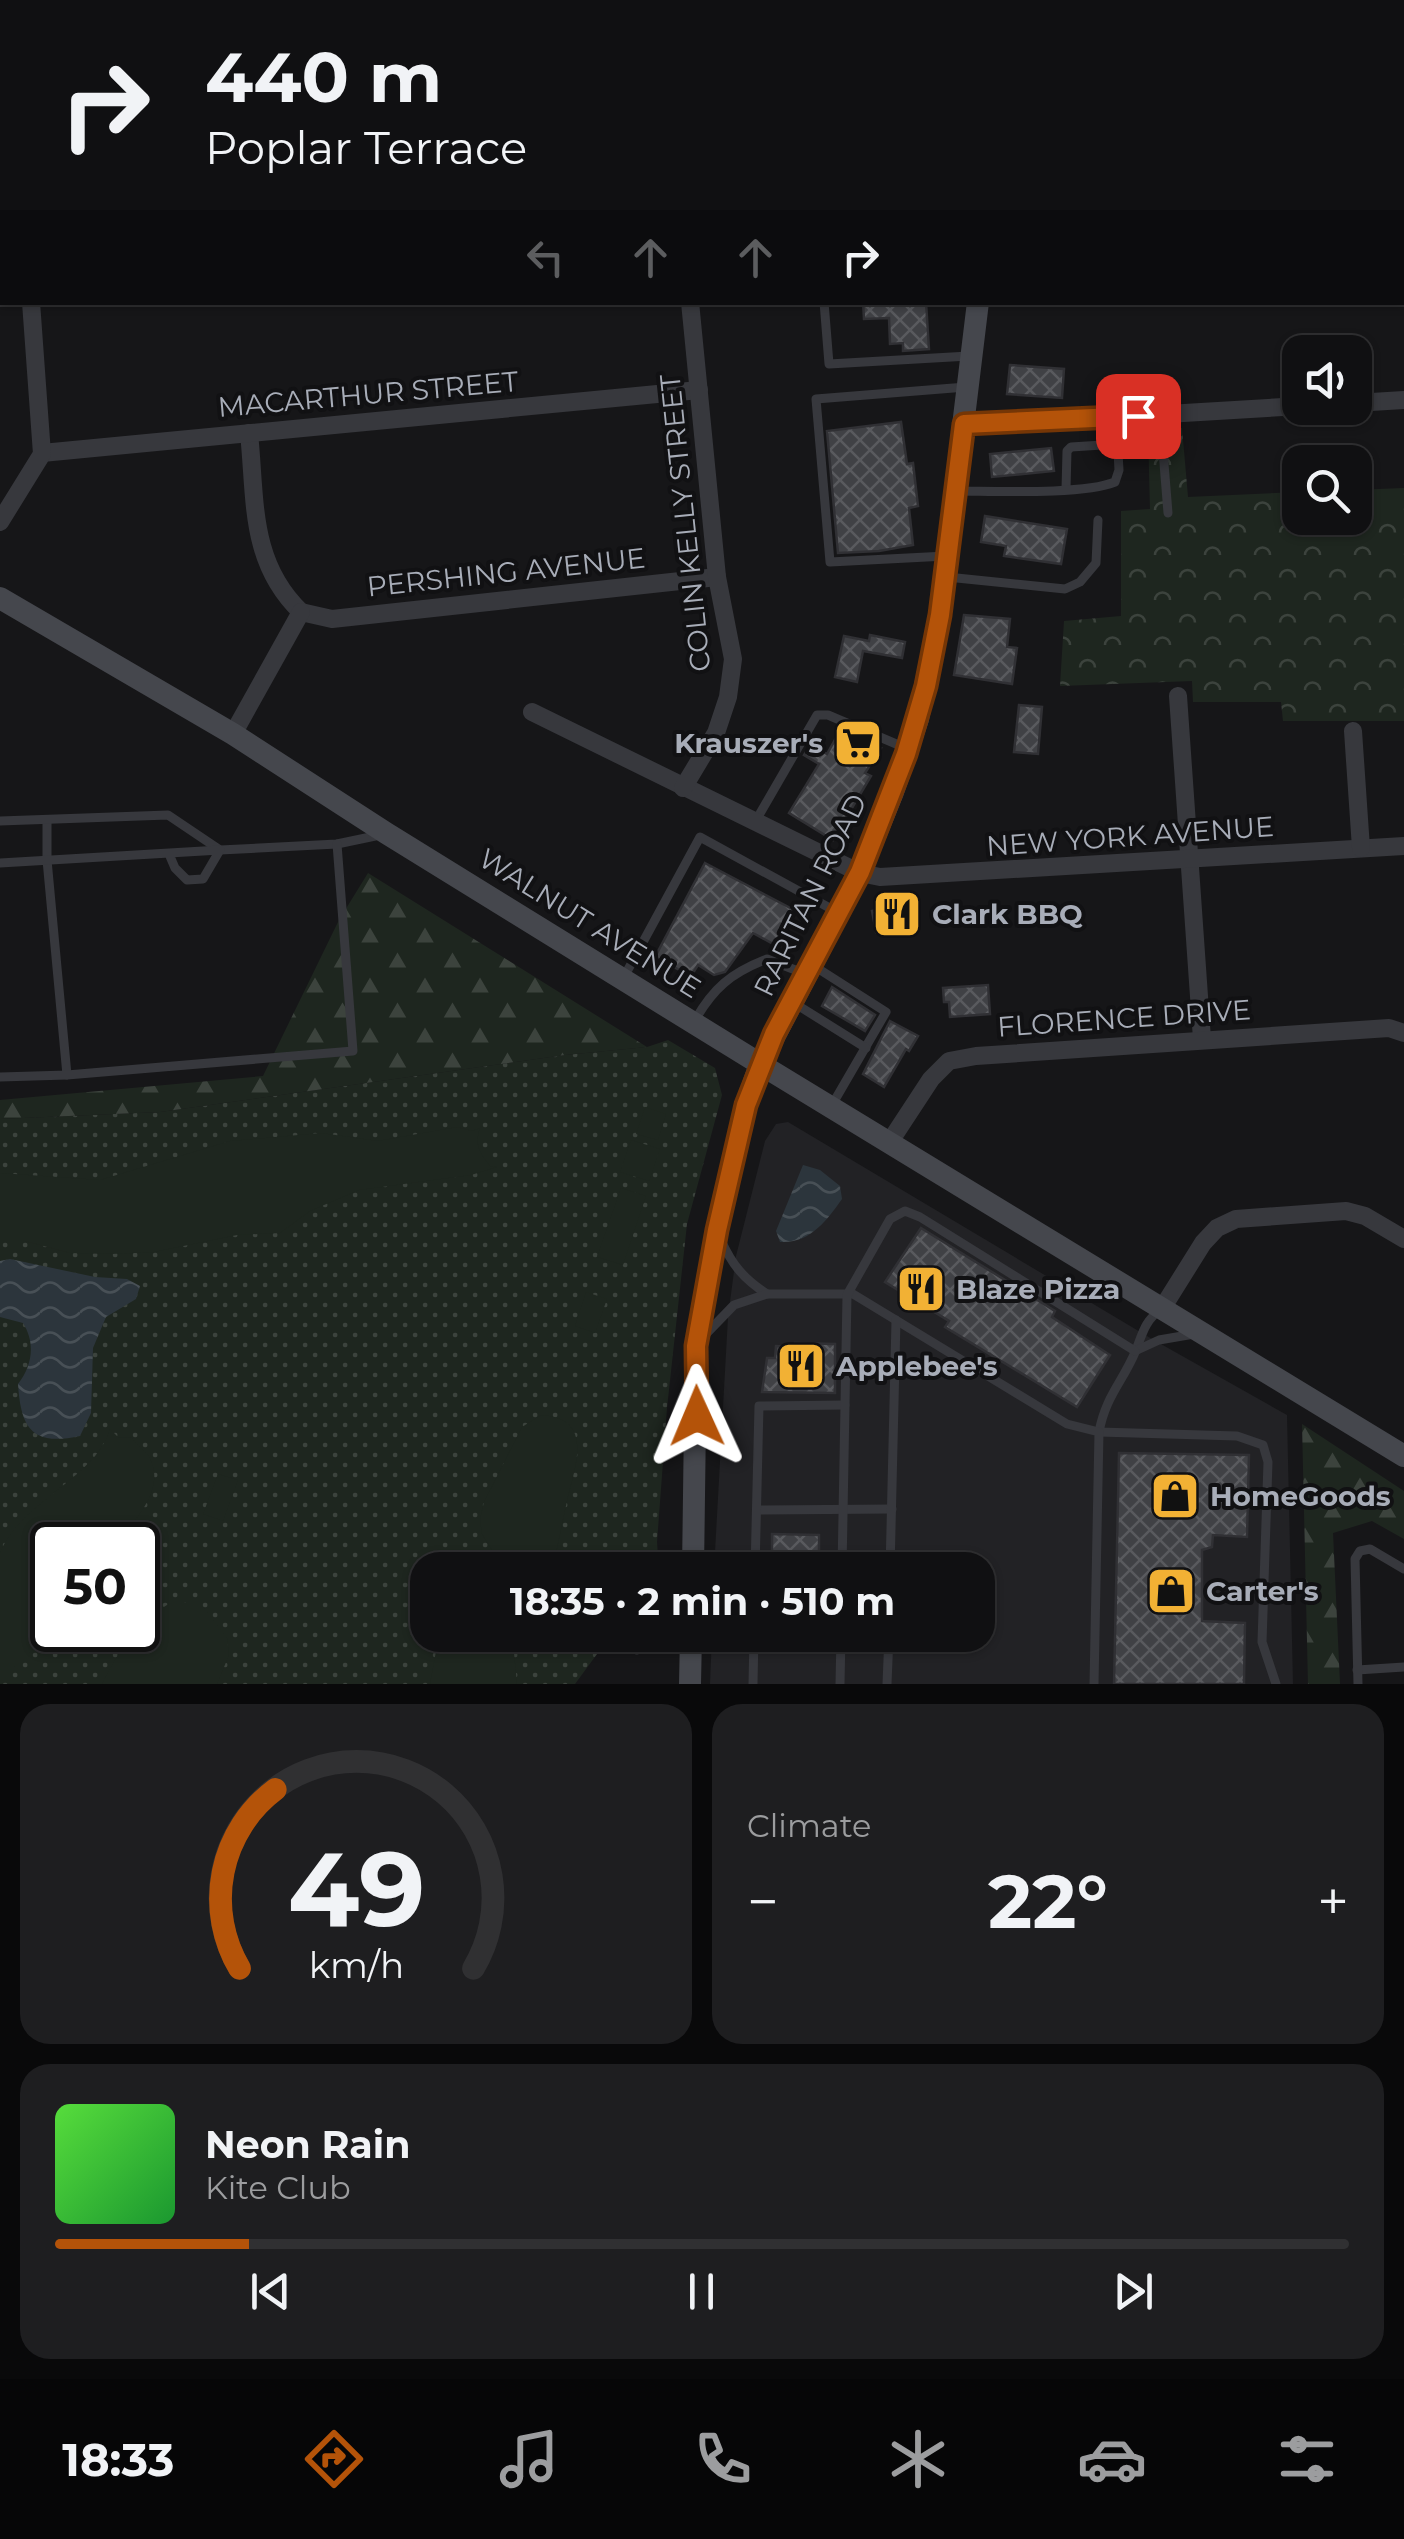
<!DOCTYPE html>
<meta charset="utf-8">
<style>
:root{--surface:#101012;--page:#1e1e20;--text:#f1f3f6;--muted:#9c9d9f;--line:#303032;--accent:#b45309}
body{margin:0;font-family:Montserrat,sans-serif;background:var(--page);color:var(--text);height:100vh;display:flex;flex-direction:column;font-size:38px;white-space:nowrap}
*{box-sizing:border-box;margin:0}
p{font-size:32px;color:var(--muted)}
.icon{flex:none;width:55px;height:55px;fill:none;stroke:currentColor;stroke-width:2;stroke-linecap:round;stroke-linejoin:round}
.map{position:relative;height:1684px;overflow:hidden}
.sheet{display:flex;flex-direction:column;gap:20px;padding:20px;background:#09090a;flex:1}
.sheet>*{flex:none}
.guide{position:absolute;left:0px;top:0px;width:1405px;height:305px;box-shadow:0 2px 8px #0004,0 0 0 2px var(--line);background:#101012;color:var(--text);overflow:hidden}
.fabs{position:absolute;left:1282px;top:335px;display:grid;gap:20px}
.fabs a{display:grid;place-items:center;width:90px;height:90px;border-radius:20px;background:var(--surface);box-shadow:0 2px 8px #0004,0 0 0 2px var(--line);font-size:50px}
.speed{position:absolute;left:30px;top:1522px;display:flex;gap:20px;font-size:50px;font-weight:700;text-align:center}
.speed>*{display:grid;place-content:center;width:130px;height:130px;border-radius:50%;background:var(--surface);box-shadow:0 2px 8px #0004,0 0 0 2px var(--line);line-height:1}
.speed .limit{border:5px solid #111;border-radius:15px;background:#fff;color:#111}
.pin{position:absolute;display:grid;place-items:center;width:85px;height:85px;color:#fff;margin:-42px;border-radius:20px;box-shadow:0 5px 15px #0006}
.me{position:absolute;width:110px;margin:-55px;rotate:359deg;stroke-linejoin:round;filter:drop-shadow(0 0 8px #0008)}
.turn{display:flex;align-items:center;gap:35px;height:210px;padding:0 40px;font-size:45px}
.turn .icon{width:130px;height:130px;stroke-width:2.5}
.turn b{display:block;font-size:70px;line-height:85px}
.lanes{display:flex;align-items:center;height:95px;padding:0 40px;background:#0003;justify-content:center;gap:50px;direction:ltr}
.lanes .off{opacity:.35}
.big{font-size:75px;font-weight:700;line-height:1.1}
.sheet .widget{flex:1;display:flex;flex-direction:column;justify-content:center;gap:15px;min-width:0;padding:0 35px;border-radius:30px;background:var(--page)}
.sheet .dial{align-items:center;gap:0}
.dial svg{height:260px;overflow:visible;fill:none;stroke:var(--line);stroke-width:7;stroke-linecap:round;text-anchor:middle}
.dial text{fill:var(--text);stroke:none}
.song{display:flex;align-items:center;gap:30px}
.cover{width:120px;height:120px;border-radius:15px;background:linear-gradient(135deg,hsl(110 70% 55%),hsl(130 70% 35%))}
.played{height:10px;border-radius:5px;background:linear-gradient(90deg,var(--accent) 15%,var(--line) 15%)}
.keys{display:flex;justify-content:space-around;direction:ltr}
.heat{display:flex;justify-content:space-between;align-items:center;font-size:55px;direction:ltr}
.sheet .tiles{flex:1;display:grid;gap:20px;grid-template-columns:1fr 1fr}
.widget:last-child{grid-column:span 2}
.trip{position:absolute;left:410px;top:1552px;width:585px;height:100px;border-radius:30px;background:var(--surface);box-shadow:0 2px 8px #0004,0 0 0 2px var(--line);font-weight:700;line-height:100px;text-align:center}
.tab-bar{display:flex;height:160px;justify-content:space-around;align-items:center;background:#060607;color:var(--muted)}
.tab-bar .icon{width:70px;height:70px}
.tab-bar .selected{color:var(--accent)}
.tab-bar b{font-size:45px;color:var(--text)}
.map>svg:first-child{display:block}
.built{fill:#222225}
.grass{fill:url(#grass-dots);fill-rule:evenodd}
.forest{fill:url(#forest-firs)}
.park{fill:url(#park-crowns)}
.pitch{fill:#1e261f}
.water{fill:url(#water-waves)}
.building{fill:url(#building-cross-hatch);stroke:#303034;stroke-width:2.5}
.lines{fill:none;stroke-linecap:round;stroke-linejoin:round}
.lane{stroke:#37383d;stroke-width:9}
.street{stroke:#37383d;stroke-width:18}
.secondary{stroke:#45474d;stroke-width:22}
.route-casing{stroke:#753606;stroke-width:25}
.route{stroke:#b45309;stroke-width:18}
.labels{text-anchor:middle;stroke-width:8;stroke-linejoin:round;paint-order:stroke}
.street-label{font-size:28px;fill:#a8adb8;stroke:#111113}
.poi-label{font-size:28px;font-weight:bold;fill:#a8adb8;stroke:#111113;text-anchor:start}
</style>
<div class="map">
<svg width="1404" height="1684" viewBox="0 0 1404 1684">
<defs>
<pattern id="grass-dots" width="8" height="8" patternUnits="userSpaceOnUse" patternTransform="scale(2.5)"><rect width="8" height="8" fill="#1e261f"/><path d="M2 2h.1M6 6h.1" fill="none" stroke="#3c433d" stroke-width="1.8" stroke-linecap="round"/></pattern>
<pattern id="forest-firs" width="22" height="20" patternUnits="userSpaceOnUse" patternTransform="scale(2.5)"><rect width="22" height="20" fill="#1e261f"/><path d="M5 1l3.5 6h-7zM16 11l3.5 6h-7z" fill="#3c433d"/></pattern>
<pattern id="park-crowns" width="20" height="18" patternUnits="userSpaceOnUse" patternTransform="scale(2.5)"><rect width="20" height="18" fill="#1e261f"/><path d="M2 6a3 3 0 1 1 6 0M12 15a3 3 0 1 1 6 0" fill="none" stroke="#3c433d"/></pattern>
<pattern id="water-waves" width="16" height="10" patternUnits="userSpaceOnUse" patternTransform="scale(2.5)"><rect width="16" height="10" fill="#2c353c"/><path d="M0 5q4-4 8 0t8 0" fill="none" stroke="#485056"/></pattern>
<pattern id="building-cross-hatch" width="8" height="8" patternUnits="userSpaceOnUse" patternTransform="scale(2.5)"><rect width="8" height="8" fill="#404145"/><path d="M0 0l8 8M0 8l8-8" fill="none" stroke="#595a5e"/></pattern>
</defs>
<rect width="100%" height="100%" fill="#161618"/>
<!-- built -->
<polygon class="built" points="788,1122 1152,1339 1287,1415 1293,1684 710,1684 712,1635 978,1635 978,1570 714,1570 728,1317 736,1256 765,1141 776,1124"/>
<!-- grass -->
<path class="grass" d="M668 1040 715 1068 722 1095 687 1224 667 1408 657 1542 659 1570H428V1635H611L575 1684H0V1119L160 1112 565 1055 647 1047ZM52 1545H138V1630H52Z"/>
<!-- forest -->
<g class="forest">
<polygon points="368,873 647,1047 565,1055 160,1112 0,1119 0,1100 263,1076 339,920"/>
<polygon points="1302,1424 1404,1491 1404,1539 1372,1521 1333,1533 1340,1684 1308,1684"/>
</g>
<!-- park -->
<polygon class="park" points="1182,428 1188,497 1300,492 1300,518 1355,518 1355,490 1404,488 1404,721 1283,721 1281,702 1193,702 1192,681 1060,686 1064,621 1121,616 1121,511 1150,509 1148,430"/>
<!-- pitch -->
<g class="pitch">
<polygon points="645,1107 666,1114 658,1140 636,1134"/>
<path d="M457 1127 472 1131 480 1128C474 1145 480 1153 490 1166L497 1167 471 1175 359 1190 310 1211 280 1233 237 1235 154 1252 111 1254 70 1253 25 1241H0V1173L100 1180 230 1141 321 1133 378 1141Z"/>
<polygon points="631,1140 660,1149 649,1181 620,1172"/>
<polygon points="621,1188 646,1196 623,1265 597,1257"/>
<polygon points="586,1292 607,1299 595,1333 575,1326"/>
<path d="M541 1415C595 1418 575 1466 567 1501 562 1524 557 1547 553 1570H470L493 1552 482 1534 480 1519 484 1502 522 1427Z"/>
<path d="M110 1429 118 1437 132 1438C136 1444 143 1449 148 1455 169 1487 133 1527 109 1545H52V1577L37 1592 47 1627 44 1639 0 1680V1553C20 1502 97 1477 110 1429Z"/>
<polygon points="218,1474 238,1480 223,1521 203,1514"/>
<path d="M170 1603H194L204 1608 227 1638 229 1655 217 1684H102C118 1651 139 1622 170 1603Z"/>
<polygon points="439,1635 518,1635 514,1653 517,1684 430,1684"/>
</g>
<!-- water -->
<g class="water">
<path d="M803 1165 820 1170 840 1186 842 1199C827 1220 810 1244 780 1242L776 1231Z"/>
<path d="M10 1259 95 1277 127 1279 140 1286 136 1299 106 1317 93 1348 91 1413 80 1436C33 1446 21 1430 18 1384 32 1366 36 1344 23 1323L0 1317V1261Z"/>
</g>
<!-- building -->
<g class="building">
<polygon points="863,302 926,302 929,349 903,351 903,343 890,344 889,318 864,319"/>
<polygon points="1010,365 1064,369 1062,398 1007,394"/>
<polygon points="901,422 907,464 913,463 918,506 909,508 913,545 879,551 838,553 827,431"/>
<polygon points="1051,448 1054,471 992,477 990,454"/>
<polygon points="985,516 1067,529 1061,564 1004,556 1006,546 981,542"/>
<polygon points="964,615 1010,619 1007,647 1017,648 1012,684 954,675"/>
<polygon points="870,635 905,642 902,658 863,651 857,682 835,677 844,636 869,641"/>
<polygon points="1019,705 1042,707 1038,754 1014,752"/>
<polygon points="841,729 881,748 865,773 871,776 833,840 789,813 819,764 804,755 811,744 827,754"/>
<polygon points="705,863 796,911 777,946 753,933 725,972 714,975 698,965 691,976 655,957"/>
<polygon points="900,905 905,927 876,932 872,911"/>
<polygon points="988,985 990,1014 950,1017 949,1002 944,1002 943,988"/>
<polygon points="832,987 875,1015 865,1031 822,1006"/>
<polygon points="890,1021 918,1036 909,1051 906,1049 884,1087 863,1074"/>
<polygon points="921,1228 1055,1311 1052,1317 1110,1355 1077,1407 945,1327 949,1321 885,1282"/>
<polygon points="795,1343 835,1344 835,1393 762,1392 767,1358 775,1358 776,1346 795,1347"/>
<polygon points="1119,1453 1249,1455 1247,1537 1213,1535 1212,1547 1202,1550 1202,1621 1245,1623 1244,1684 1114,1684"/>
<polygon points="772,1534 819,1535 819,1570 772,1570"/>
</g>
<g class="lines">
<!-- lane -->
<g class="lane">
<polyline points="824,302 829,364 969,356"/>
<polyline points="1160,414 1168,513"/>
<polyline points="1066,489 1067,451 1071,447 1118,444"/>
<path d="M956 491C994 491 1084 495 1115 482L1119 470 1116 417"/>
<polyline points="946,556 830,562 816,399 966,387"/>
<polyline points="947,577 1065,589 1080,582 1096,563 1098,520"/>
<polyline points="47,820 47,860 67,1075"/>
<polyline points="0,821 168,815 220,850 337,844 380,835"/>
<polyline points="755,822 817,715 828,715 908,749"/>
<polyline points="0,863 220,850 203,879 187,880 175,868 169,854"/>
<polyline points="814,966 886,1012 832,1105"/>
<polyline points="624,977 700,837 837,912"/>
<polyline points="794,1003 866,1048"/>
<path d="M694 1022C713 988 731 973 767 959L803 973"/>
<polyline points="0,1077 67,1075 353,1051 337,844"/>
<path d="M721 1240C732 1265 744 1279 767 1294"/>
<path d="M1161 1309C1145 1321 1143 1332 1136 1350 1123 1382 1106 1395 1099 1432L1237 1436 1263 1445 1268 1462 1262 1642 1276 1684"/>
<polyline points="704,1336 734,1305 767,1294 853,1294 1067,1424 1099,1432 1094,1684"/>
<polyline points="1135,1351 1159,1340 1194,1334"/>
<polyline points="757,1510 892,1509"/>
<polyline points="755,1570 759,1406 845,1405"/>
<polyline points="842,1570 847,1295 890,1219 905,1211 920,1217 1135,1351"/>
<polyline points="890,1570 896,1320"/>
<polyline points="637,1650 687,1636"/>
<polyline points="1357,1670 1404,1667"/>
<polyline points="753,1684 754,1635"/>
<polyline points="840,1684 841,1635"/>
<polyline points="887,1684 889,1635"/>
<polyline points="1358,1684 1355,1559 1360,1551 1370,1549 1404,1569"/>
</g>
<!-- street -->
<g class="street">
<polyline points="188,0 188,2"/>
<polyline points="361,0 361,2"/>
<polyline points="546,0 546,2"/>
<polyline points="740,0 740,2"/>
<polyline points="1240,0 1249,2"/>
<polyline points="1387,0 1391,2"/>
<polyline points="1218,2 1218,0"/>
<polyline points="1312,2 1317,0"/>
<polyline points="1402,9 1404,9"/>
<polyline points="1402,216 1404,216"/>
<polyline points="0,252 2,251"/>
<polyline points="1355,403 1404,400"/>
<polyline points="964,423 984,425 1300,406"/>
<path d="M249 433C256 500 249 562 301 612"/>
<polyline points="42,453 699,390"/>
<polyline points="0,522 42,454 31,302"/>
<polyline points="301,612 332,619 717,577"/>
<polyline points="1178,696 1202,1039"/>
<polyline points="532,712 860,873 880,877 1404,846"/>
<polyline points="1353,731 1361,848"/>
<polyline points="233,734 301,612"/>
<polyline points="683,788 716,733 728,697 733,659 717,577 690,302"/>
<polyline points="889,1143 931,1079 949,1061 976,1056 1389,1028 1404,1033"/>
<polyline points="1163,1307 1203,1243 1217,1228 1236,1219 1346,1211 1365,1216 1404,1239"/>
</g>
<!-- secondary -->
<g class="secondary">
<polyline points="1009,2 1009,0"/>
<polyline points="0,598 233,734 386,833 760,1064 1404,1456"/>
<polyline points="693,1570 696,1346 717,1230 746,1105 760,1064 860,873 893,792 918,719 940,615 978,302"/>
<polyline points="690,1684 691,1635"/>
</g>
</g>
<g class="lines">
<!-- route casing -->
<g class="route-casing">
<polyline id="route" points="697,1416 696,1346 717,1230 746,1105 774,1034 860,872 906,754 926,686 940,615 964,424 1138,416"/>
</g>
<!-- route -->
<use href="#route" class="route"/>
</g>
<!-- icons -->
<defs>
<g id="supermarket-square" transform="scale(2.5)"><rect x="-9" y="-9" width="18" height="18" rx="4" fill="#f2b134" stroke="#111113"/><path d="M-6-5.5h2.5l.6 2H6L4.5 2H-2.5L-4.4-4H-6ZM-1.5 3.2a1.3 1.3 0 1 0 .1 0ZM3 3.2a1.3 1.3 0 1 0 .1 0Z" fill="#111"/></g>
<g id="restaurant-square" transform="scale(2.5)"><rect x="-9" y="-9" width="18" height="18" rx="4" fill="#f2b134" stroke="#111113"/><path d="M-5-6h1v4h1v-4h1v4h1v-4h1v5L-1.5 .5V6h-2V.5L-5-1ZM5-6V6H3V1.5H1.5Q1.5-4 5-6Z" fill="#111"/></g>
<g id="shop-square" transform="scale(2.5)"><rect x="-9" y="-9" width="18" height="18" rx="4" fill="#f2b134" stroke="#111113"/><path d="M-5-2.5h2.3a2.7 3.5 0 0 1 5.4 0H5L5.5 6h-11ZM-1.5-2.5h3a1.5 2.3 0 0 0-3 0Z" fill="#111"/></g>
</defs>
<g fill-rule="evenodd">
<use href="#supermarket-square" x="858" y="743"/>
<use href="#restaurant-square" x="897" y="914"/>
<use href="#restaurant-square" x="921" y="1289"/>
<use href="#restaurant-square" x="801" y="1366"/>
<use href="#shop-square" x="1175" y="1496"/>
<use href="#shop-square" x="1171" y="1591"/>
</g>
<g class="labels">
<!-- street labels -->
<g class="street-label">
<text transform="translate(368 394) rotate(-5)" y="10">MACARTHUR STREET</text>
<text transform="translate(685 523) rotate(-96)" y="10">COLIN KELLY STREET</text>
<text transform="translate(506 572) rotate(-6)" y="10">PERSHING AVENUE</text>
<text transform="translate(1130 836) rotate(-4)" y="10">NEW YORK AVENUE</text>
<text transform="translate(810 895) rotate(-64)" y="10">RARITAN ROAD</text>
<text transform="translate(590 923) rotate(32)" y="10">WALNUT AVENUE</text>
<text transform="translate(1124 1018) rotate(-4)" y="10">FLORENCE DRIVE</text>
</g>
<!-- poi labels -->
<g class="poi-label">
<text x="823" y="753" text-anchor="end">Krauszer's</text>
<text x="932" y="924">Clark BBQ</text>
<text x="956" y="1299">Blaze Pizza</text>
<text x="836" y="1376">Applebee's</text>
<text x="1210" y="1506">HomeGoods</text>
<text x="1206" y="1601">Carter's</text>
</g>
</g>
</svg>
<div class="fabs">
<a><svg class="icon" aria-label="sound" viewBox="0 0 24 24"><path d="M4 9h4l5-4v14l-5-4H4zM17 9q2 3 0 6"/></svg></a>
<a><svg class="icon" aria-label="search" viewBox="0 0 24 24"><circle cx="10" cy="10" r="6"/><path d="M15 15l6 6"/></svg></a>
</div>
<div class="speed"><div class="limit">50</div></div>
<div class="pin" style="left:1138px;top:416px;background:#d93025"><svg class="icon" aria-label="arrive" viewBox="0 0 24 24"><path d="M6 21V4h12l-3 4 3 4H6"/></svg></div>
<svg class="me" style="left:697px;top:1416px" viewBox="-20 -20 40 40"><path d="M0-17L14 15 0 8-14 15z" fill="#b45309" stroke="#fff" stroke-width="4"/></svg>
<div class="trip">18:35 · 2 min · 510 m</div>
<div class="guide">
<div class="turn"><svg class="icon" aria-label="right" viewBox="0 0 24 24"><path d="M7 20v-9h11M14 6l5 5-5 5"/></svg><div><b>440 m</b>Poplar Terrace</div></div>
<div class="lanes"><svg class="icon off" aria-label="left" viewBox="0 0 24 24"><path d="M17 20v-9H6M10 6l-5 5 5 5"/></svg><svg class="icon off" aria-label="ahead" viewBox="0 0 24 24"><path d="M12 20V5M6 11l6-6 6 6"/></svg><svg class="icon off" aria-label="ahead" viewBox="0 0 24 24"><path d="M12 20V5M6 11l6-6 6 6"/></svg><svg class="icon" aria-label="right" viewBox="0 0 24 24"><path d="M7 20v-9h11M14 6l5 5-5 5"/></svg></div>
</div>
</div>
<section class="sheet">
<div class="tiles">
<div class="widget dial"><svg viewBox="0 0 100 80">
<path d="M14 69A42 42 0 1 1 86 69"/>
<path d="M14 69A42 42 0 0 1 25 14" stroke="#b45309"/>
<text x="50" y="56" font-size="32" font-weight="700">49</text>
<text x="50" y="72" font-size="11">km/h</text>
</svg></div>
<div class="widget"><p>Climate</p>
<div class="heat"><a>−</a><b class="big">22°</b><a>+</a></div>
</div>
<div class="widget">
<div class="song"><i class="cover"></i><div><b>Neon Rain</b><p>Kite Club</p></div></div>
<div class="played"></div>
<div class="keys"><svg class="icon" aria-label="previous" viewBox="0 0 24 24"><path d="M18 5L8 12l10 7zM5 5v14"/></svg><svg class="icon" aria-label="pause" viewBox="0 0 24 24"><path d="M8 5v14M16 5v14"/></svg><svg class="icon" aria-label="next" viewBox="0 0 24 24"><path d="M6 5l10 7-10 7zM19 5v14"/></svg></div>
</div>
</div>
</section>
<nav class="tab-bar">
<b>18:33</b>
<svg class="icon selected" aria-label="directions" viewBox="0 0 24 24"><path d="M12 3l9 9-9 9-9-9zM9 14v-3h6M13 9l2 2-2 2"/></svg>
<svg class="icon" aria-label="music" viewBox="0 0 24 24"><path d="M9 18V5l10-2v13"/><circle cx="6" cy="18" r="3"/><circle cx="16" cy="16" r="3"/></svg>
<svg class="icon" aria-label="phone" viewBox="0 0 24 24"><path d="M5 4h4l2 5-3 2q2 4 5 5l2-3 5 2v4C11 20 4 13 5 4z"/></svg>
<svg class="icon" aria-label="climate" viewBox="0 0 24 24"><path d="M12 3v18M4 7l16 10M4 17L20 7"/></svg>
<svg class="icon" aria-label="car" viewBox="0 0 24 24"><path d="M5 17H2v-5l4-1 3-4h7l3 4 3 1v5h-3M9 17h6M6 11h13"/><circle cx="7" cy="17" r="2"/><circle cx="17" cy="17" r="2"/></svg>
<svg class="icon" aria-label="filters" viewBox="0 0 24 24"><path d="M4 7h16M4 17h16"/><circle cx="9" cy="7" r="2"/><circle cx="15" cy="17" r="2"/></svg>
</nav>
